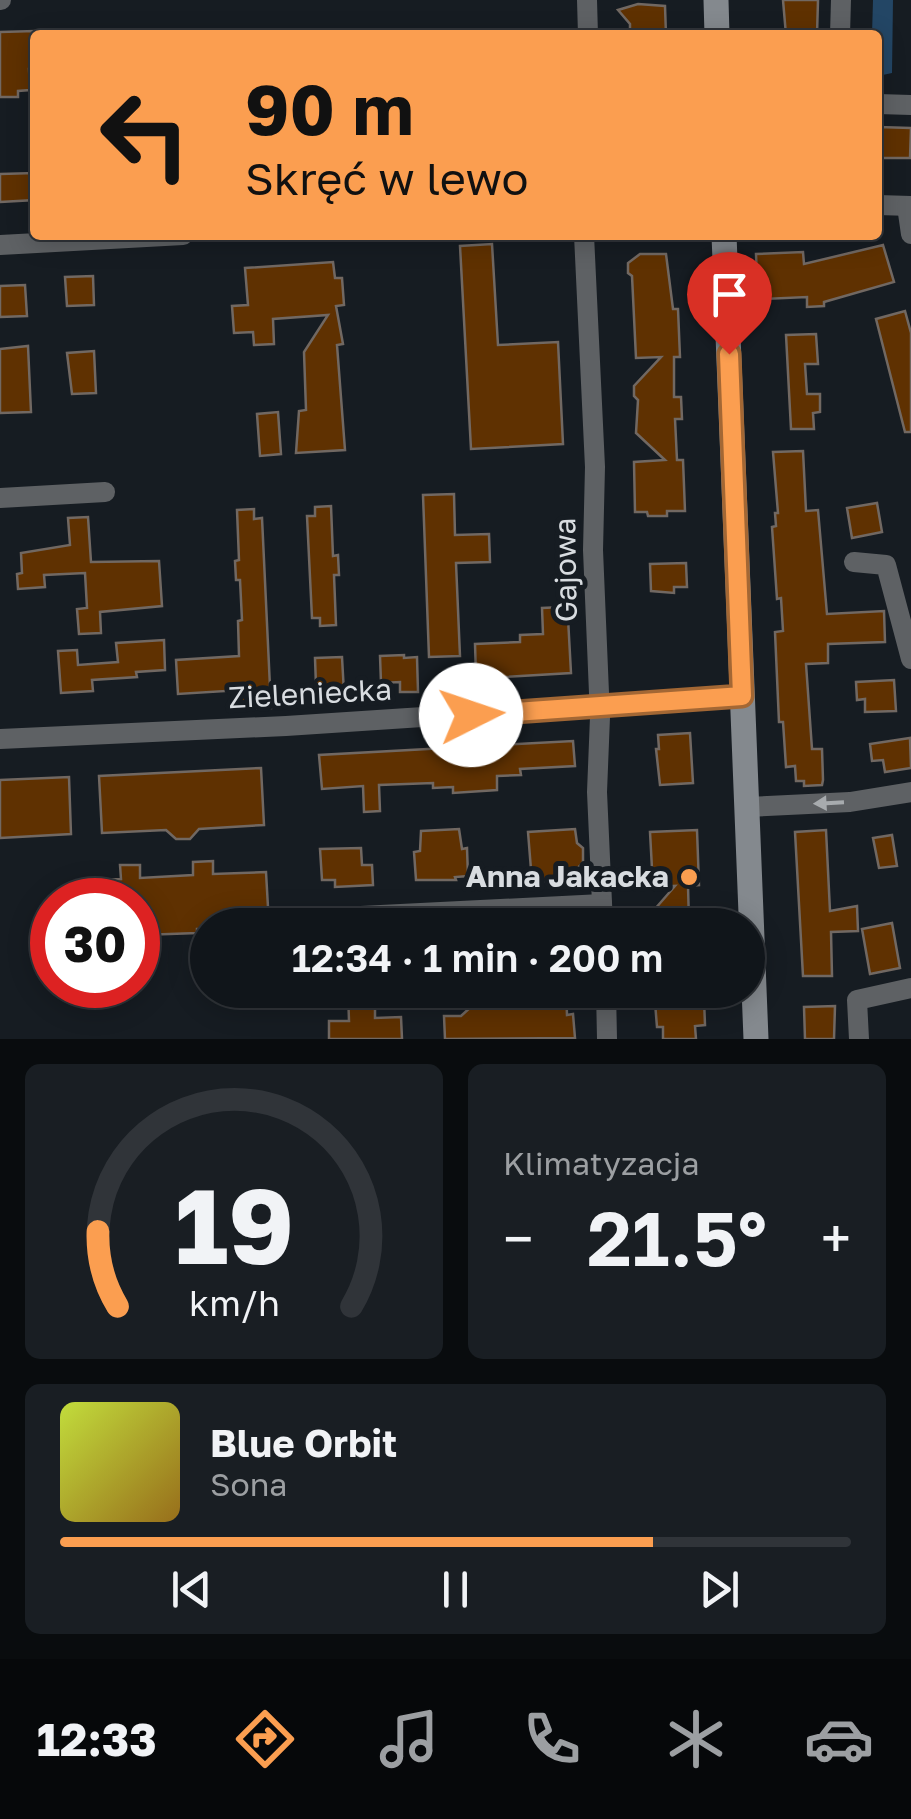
<!DOCTYPE html>
<html lang="pl">
<meta charset="utf-8">
<style>
:root{--surface:#10151a;--page:#191e23;--text:#f1f3f6;--muted:#9c9fa2;--line:#303439;--accent:#fb9e50}
body{margin:0;font-family:"Golos Text",sans-serif;background:var(--page);color:var(--text);height:100vh;display:flex;flex-direction:column;font-size:38px;white-space:nowrap}
*{box-sizing:border-box;margin:0}
p{font-size:32px;color:var(--muted)}
.icon{flex:none;width:55px;height:55px;fill:none;stroke:currentColor;stroke-width:2;stroke-linecap:round;stroke-linejoin:round}
.map{position:relative;height:1039px;overflow:hidden}
.panel{display:flex;flex-direction:column;gap:25px;padding:25px;background:#090c0e;flex:1}
.panel>*{flex:none}
.guide{position:absolute;left:30px;top:30px;width:852px;height:210px;border-radius:10px;box-shadow:0 5px 25px #0003,0 0 0 2px var(--line);background:#fb9e50;color:#111;overflow:hidden}
.speed{position:absolute;left:30px;top:878px;display:flex;gap:20px;font-size:50px;font-weight:700;text-align:center}
.speed>*{display:grid;place-content:center;width:130px;height:130px;border-radius:50%;background:var(--surface);box-shadow:0 5px 25px #0003,0 0 0 2px var(--line);line-height:1}
.speed .limit{border:15px solid #d22;background:#fff;color:#111}
.pin{position:absolute;display:grid;place-items:center;width:85px;height:85px;color:#fff;margin:-102px -42px;border-radius:50% 50% 50% 0;rotate:-45deg;box-shadow:0 0 10px #0007}
.pin .icon{rotate:45deg}
.me{position:absolute;width:110px;margin:-55px;rotate:86deg;stroke-linejoin:round;filter:drop-shadow(0 0 8px #0008)}
.turn{display:flex;align-items:center;gap:35px;height:210px;padding:0 50px;font-size:45px}
.turn .icon{width:130px;height:130px;stroke-width:2.5}
.turn b{display:block;font-size:70px;line-height:85px}
.big{font-size:75px;font-weight:600;line-height:1.1}
.panel .tile{flex:1;display:flex;flex-direction:column;justify-content:center;gap:15px;min-width:0;padding:0 35px;border-radius:15px;background:var(--page)}
.panel .dial{align-items:center;gap:0}
.dial svg{height:260px;overflow:visible;fill:none;stroke:var(--line);stroke-width:7;stroke-linecap:round;text-anchor:middle}
.dial text{fill:var(--text);stroke:none}
.song{display:flex;align-items:center;gap:30px}
.cover{width:120px;height:120px;border-radius:15px;background:linear-gradient(135deg,hsl(70 70% 55%),hsl(40 70% 35%))}
.played{height:10px;border-radius:5px;background:linear-gradient(90deg,var(--accent) 75%,var(--line) 75%)}
.keys{display:flex;justify-content:space-around;direction:ltr}
.heat{display:flex;justify-content:space-between;align-items:center;font-size:55px;direction:ltr}
.panel .tiles{flex:1;display:grid;gap:25px;grid-template-columns:1fr 1fr}
.tile:last-child{grid-column:span 2}
.trip{position:absolute;left:190px;top:908px;width:575px;height:100px;border-radius:50px;background:var(--surface);box-shadow:0 5px 25px #0003,0 0 0 2px var(--line);font-weight:600;line-height:100px;text-align:center}
.dock{display:flex;height:160px;justify-content:space-around;align-items:center;background:#06080a;color:var(--muted)}
.dock .icon{width:70px;height:70px}
.dock .active{color:var(--accent)}
.dock b{font-size:45px;color:var(--text)}
.map>svg:first-child{display:block}
.green{fill:#234665}
.building{fill:#5f3101;stroke:#716862;stroke-width:2.5}
.lines{fill:none;stroke-linecap:round;stroke-linejoin:round}
.street{stroke:#5e6164;stroke-width:20}
.secondary{stroke:#84898e;stroke-width:25}
.oneway{fill:#a7abae}
.route-casing{stroke:#a36734;stroke-width:25}
.route{stroke:#fb9e50;stroke-width:18}
.poi-dot{fill:#fb9e50;stroke:#161c22;stroke-width:4}
.labels{text-anchor:middle;stroke-width:10;stroke-linejoin:round;paint-order:stroke}
.street-label{font-size:30px;fill:#d8dce0;stroke:#161c22}
.poi-label{font-size:30px;font-weight:bold;fill:#d8dce0;stroke:#161c22;text-anchor:end}
</style>
<div class="map">
<svg width="911" height="1039" viewBox="0 0 911 1039">
<rect width="100%" height="100%" fill="#161c22"/>
<!-- green -->
<polygon class="green" points="873,0 893,0 892,73 878,76 878,35 872,35"/>
<!-- building -->
<g class="building">
<polygon points="783,0 818,0 817,35 786,35"/>
<polygon points="638,4 665,6 666,35 630,35 630,24 618,10"/>
<polygon points="35,31 35,69 29,69 30,90 18,91 18,97 0,97 0,32"/>
<polygon points="878,127 911,128 910,158 878,158"/>
<polygon points="35,173 35,200 0,202 0,174"/>
<polygon points="492,244 498,345 558,342 563,444 471,449 460,246"/>
<polygon points="883,245 894,282 824,302 824,306 807,307 807,297 764,299 763,279 757,279 756,254 803,252 804,264"/>
<polygon points="640,254 666,254 673,309 678,309 680,357 674,357 674,397 681,397 682,419 675,419 677,460 683,460 685,511 667,511 667,516 648,516 647,512 635,512 634,462 665,460 636,433 638,400 634,396 634,386 661,357 636,358 632,276 628,273 628,263"/>
<polygon points="333,262 335,278 342,278 344,305 336,306 343,344 337,345 345,450 296,453 299,411 306,410 304,352 328,315 273,319 274,344 254,345 253,332 234,333 232,306 248,305 245,268"/>
<polygon points="93,276 94,305 67,306 65,277"/>
<polygon points="25,285 27,316 0,317 0,286"/>
<polygon points="905,311 911,333 911,432 905,432 876,319"/>
<polygon points="816,334 818,364 805,364 807,394 820,394 820,412 813,413 814,429 791,429 786,335"/>
<polygon points="28,346 31,412 0,413 0,349"/>
<polygon points="94,351 96,393 72,394 67,353"/>
<polygon points="278,412 281,454 260,456 257,414"/>
<polygon points="803,451 806,511 818,510 827,614 884,611 885,642 828,644 828,663 806,664 812,749 822,749 823,780 822,785 804,786 804,781 796,781 795,766 786,767 783,722 779,722 775,632 783,631 781,598 777,599 772,527 776,526 775,513 778,513 773,452"/>
<polygon points="454,494 455,535 489,534 490,562 456,563 460,656 429,657 423,495"/>
<polygon points="877,503 882,532 852,538 847,508"/>
<polygon points="331,506 333,556 338,555 339,575 334,575 336,625 320,626 320,618 312,618 307,516 315,516 315,507"/>
<polygon points="254,509 254,519 262,518 271,708 242,709 241,690 178,694 176,660 239,656 238,621 242,620 240,580 236,580 235,561 239,560 237,510"/>
<polygon points="88,517 91,562 159,561 162,606 100,612 101,633 79,634 77,609 87,608 85,573 44,575 45,587 18,589 17,574 22,573 21,553 70,545 68,518"/>
<polygon points="686,563 687,587 674,587 674,593 651,591 650,564"/>
<polygon points="563,607 563,619 568,618 571,673 487,678 486,676 476,676 475,644 520,642 520,635 543,634 542,608"/>
<polygon points="164,640 165,670 136,672 137,677 92,680 93,691 61,693 58,651 77,650 78,665 118,662 116,643"/>
<polygon points="404,655 404,658 417,657 418,692 400,692 400,682 381,683 380,656"/>
<polygon points="342,657 344,693 329,693 328,686 316,686 315,658"/>
<polygon points="894,680 896,711 865,712 865,699 857,700 856,682"/>
<polygon points="690,733 693,783 660,785 656,749 659,749 658,735"/>
<polygon points="910,738 911,768 885,772 883,760 872,761 870,744"/>
<polygon points="573,741 575,766 520,769 521,775 497,776 497,790 453,793 453,787 433,788 433,783 379,785 380,811 364,812 363,786 322,789 319,755"/>
<polygon points="261,768 264,825 199,829 190,839 176,839 166,830 102,833 99,776"/>
<polygon points="69,777 71,834 0,838 0,780"/>
<polygon points="459,829 462,849 467,848 468,876 455,877 456,880 416,880 414,852 420,851 421,831"/>
<polygon points="575,829 577,843 583,848 583,862 578,868 579,883 549,886 549,881 532,882 528,832"/>
<polygon points="697,830 699,885 688,886 689,922 685,925 641,925 675,886 653,887 650,832"/>
<polygon points="826,830 830,911 857,906 858,931 831,932 832,976 803,976 795,832"/>
<polygon points="892,835 897,866 879,868 873,838"/>
<polygon points="361,848 362,865 372,865 373,885 335,887 335,880 322,880 320,849"/>
<polygon points="213,861 213,874 266,872 269,925 208,925 208,929 197,929 197,933 142,935 142,932 138,932 138,900 102,900 102,880 121,879 120,865 140,865 140,878 193,875 193,862"/>
<polygon points="892,923 900,968 870,974 862,929"/>
<polygon points="348,990 375,990 375,1018 401,1017 402,1039 329,1039 329,1021 349,1021"/>
<polygon points="496,990 566,990 567,1015 573,1014 575,1038 445,1039 444,1016 461,1016 473,1005 497,1005"/>
<polygon points="654,990 699,990 704,999 705,1025 695,1026 696,1039 663,1039 663,1027 657,1027"/>
<polygon points="835,1006 834,1039 805,1039 804,1007"/>
</g>
<g class="lines">
<!-- street -->
<g class="street">
<polyline points="0,0 1,0"/>
<polyline points="587,0 588,35"/>
<polyline points="840,35 841,0"/>
<polyline points="878,104 911,105"/>
<polyline points="878,205 911,206"/>
<polyline points="907,206 911,234"/>
<polyline points="584,235 595,467 593,550 600,717 597,792 603,925"/>
<polyline points="0,245 183,235"/>
<polyline points="0,498 105,492"/>
<polyline points="854,562 886,565 911,659"/>
<polyline points="0,739 286,726 742,696"/>
<polyline points="747,807 850,802 911,792"/>
<polyline points="333,925 341,917 602,904"/>
<polyline points="606,990 607,1039"/>
<polyline points="859,1039 857,1000 911,988"/>
</g>
<!-- secondary -->
<g class="secondary">
<polyline points="716,0 717,35"/>
<polyline points="724,235 756,1039"/>
</g>
</g>
<!-- one-way arrows -->
<defs><path id="oneway-solid" d="M-6-.8H1V-3.2L6.5 0L1 3.2V.8H-6Z" transform="scale(2.5)"/></defs>
<use class="oneway" href="#oneway-solid" transform="translate(829 803) rotate(177)"/>
<g class="lines">
<!-- route casing -->
<g class="route-casing">
<polyline id="route" points="471,715 742,696 729,354"/>
</g>
<!-- route -->
<use href="#route" class="route"/>
</g>
<!-- markers -->
<circle class="poi-dot" cx="689" cy="877" r="10"/>
<g class="labels">
<!-- street labels -->
<g class="street-label">
<text transform="translate(566 570) rotate(-91)" y="10">Gajowa</text>
<text transform="translate(310 694) rotate(-3)" y="10">Zieleniecka</text>
</g>
<!-- poi labels -->
<g class="poi-label">
<text x="669" y="887">Anna Jakacka</text>
</g>
</g>
</svg>
<div class="speed"><div class="limit">30</div></div>
<div class="pin" style="left:729px;top:354px;background:#d93025"><svg class="icon" aria-label="arrive" viewBox="0 0 24 24"><path d="M6 21V4h12l-3 4 3 4H6"/></svg></div>
<svg class="me" style="left:471px;top:715px" viewBox="-20 -20 40 40"><circle r="19" fill="#fff"/><path d="M0-13L10 11 0 6-10 11z" fill="#fb9e50"/></svg>
<div class="trip">12:34 · 1 min · 200 m</div>
<div class="guide">
<div class="turn"><svg class="icon" aria-label="left" viewBox="0 0 24 24"><path d="M17 20v-9H6M10 6l-5 5 5 5"/></svg><div><b>90 m</b>Skręć w lewo</div></div>
</div>
</div>
<section class="panel">
<div class="tiles">
<div class="tile dial"><svg viewBox="0 0 100 80">
<path d="M14 69A42 42 0 1 1 86 69"/>
<path d="M14 69A42 42 0 0 1 8 46" stroke="#fb9e50"/>
<text x="50" y="56" font-size="32" font-weight="700">19</text>
<text x="50" y="72" font-size="11">km/h</text>
</svg></div>
<div class="tile"><p>Klimatyzacja</p>
<div class="heat"><a>−</a><b class="big">21.5°</b><a>+</a></div>
</div>
<div class="tile">
<div class="song"><i class="cover"></i><div><b>Blue Orbit</b><p>Sona</p></div></div>
<div class="played"></div>
<div class="keys"><svg class="icon" aria-label="previous" viewBox="0 0 24 24"><path d="M18 5L8 12l10 7zM5 5v14"/></svg><svg class="icon" aria-label="pause" viewBox="0 0 24 24"><path d="M8 5v14M16 5v14"/></svg><svg class="icon" aria-label="next" viewBox="0 0 24 24"><path d="M6 5l10 7-10 7zM19 5v14"/></svg></div>
</div>
</div>
</section>
<nav class="dock">
<b>12:33</b>
<svg class="icon active" aria-label="directions" viewBox="0 0 24 24"><path d="M12 3l9 9-9 9-9-9zM9 14v-3h6M13 9l2 2-2 2"/></svg>
<svg class="icon" aria-label="music" viewBox="0 0 24 24"><path d="M9 18V5l10-2v13"/><circle cx="6" cy="18" r="3"/><circle cx="16" cy="16" r="3"/></svg>
<svg class="icon" aria-label="phone" viewBox="0 0 24 24"><path d="M5 4h4l2 5-3 2q2 4 5 5l2-3 5 2v4C11 20 4 13 5 4z"/></svg>
<svg class="icon" aria-label="climate" viewBox="0 0 24 24"><path d="M12 3v18M4 7l16 10M4 17L20 7"/></svg>
<svg class="icon" aria-label="car" viewBox="0 0 24 24"><path d="M5 17H2v-5l4-1 3-4h7l3 4 3 1v5h-3M9 17h6M6 11h13"/><circle cx="7" cy="17" r="2"/><circle cx="17" cy="17" r="2"/></svg>
</nav>
